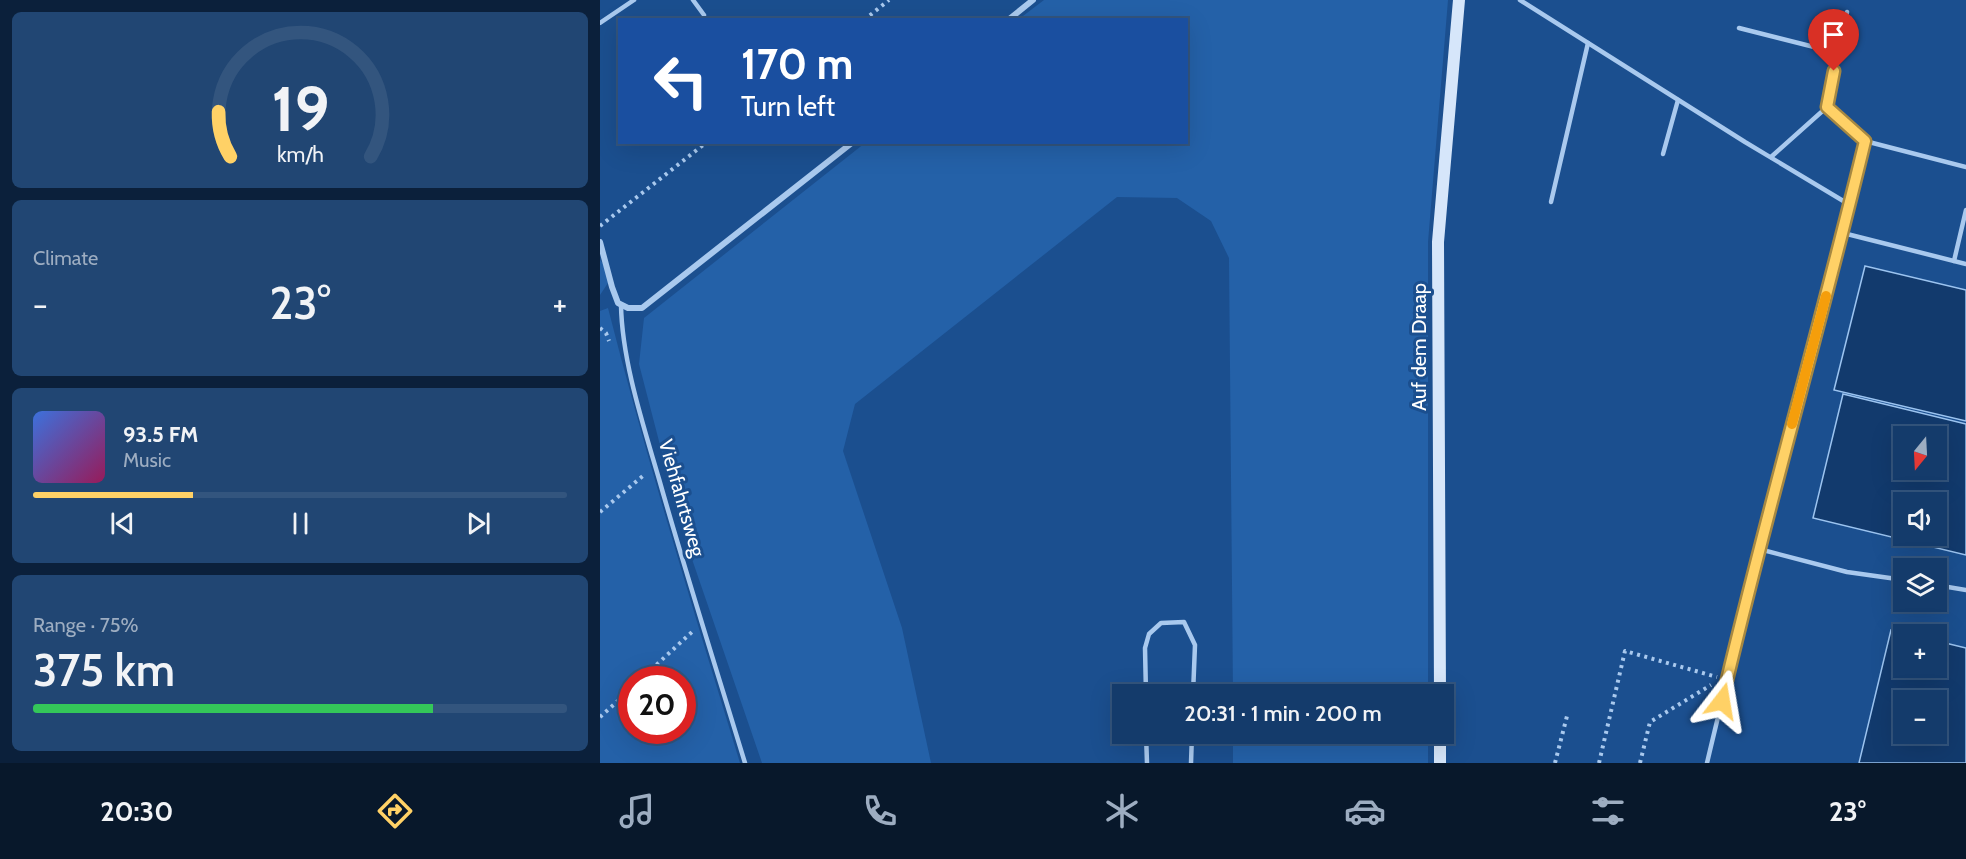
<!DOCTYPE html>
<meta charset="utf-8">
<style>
:root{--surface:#143b6b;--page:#214673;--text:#f1f3f6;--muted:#9dadc1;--line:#33557e;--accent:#ffd166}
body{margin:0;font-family:Cabin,sans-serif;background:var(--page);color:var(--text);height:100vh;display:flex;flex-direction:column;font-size:22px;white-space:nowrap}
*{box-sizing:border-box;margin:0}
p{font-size:20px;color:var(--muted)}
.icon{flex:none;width:33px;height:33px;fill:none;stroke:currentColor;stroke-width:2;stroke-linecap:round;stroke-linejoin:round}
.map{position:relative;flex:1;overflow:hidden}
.sheet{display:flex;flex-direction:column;gap:12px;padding:12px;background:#0b203b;width:600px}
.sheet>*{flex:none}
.top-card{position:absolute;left:18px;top:18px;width:570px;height:126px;border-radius:0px;box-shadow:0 6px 24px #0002,0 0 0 2px var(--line);background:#1a4fa0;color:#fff;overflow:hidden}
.needle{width:39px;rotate:198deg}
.tools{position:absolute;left:1293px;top:426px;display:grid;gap:12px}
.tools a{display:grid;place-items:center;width:54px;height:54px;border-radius:0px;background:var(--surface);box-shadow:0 6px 24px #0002,0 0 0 2px var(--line);font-size:30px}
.speed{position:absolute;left:18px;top:666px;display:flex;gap:12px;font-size:30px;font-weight:700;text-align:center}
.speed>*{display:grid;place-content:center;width:78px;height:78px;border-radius:50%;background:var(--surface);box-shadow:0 6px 24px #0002,0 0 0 2px var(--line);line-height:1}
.speed .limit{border:9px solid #d22;background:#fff;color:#111}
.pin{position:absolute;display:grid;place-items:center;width:51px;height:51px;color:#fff;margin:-62px -26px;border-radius:50% 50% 50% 0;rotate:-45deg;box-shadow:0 0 6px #0007}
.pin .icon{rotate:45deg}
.me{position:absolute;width:66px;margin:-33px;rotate:14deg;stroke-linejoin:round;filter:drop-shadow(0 0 4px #0008)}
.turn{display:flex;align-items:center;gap:21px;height:126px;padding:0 24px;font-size:27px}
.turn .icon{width:78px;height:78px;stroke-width:2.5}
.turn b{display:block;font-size:42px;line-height:51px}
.big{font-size:45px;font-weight:600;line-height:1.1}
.sheet .widget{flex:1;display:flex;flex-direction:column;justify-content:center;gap:9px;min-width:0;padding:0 21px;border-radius:9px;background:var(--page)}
.sheet .dial{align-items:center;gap:0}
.dial svg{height:156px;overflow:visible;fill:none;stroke:var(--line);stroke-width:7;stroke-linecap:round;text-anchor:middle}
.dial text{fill:var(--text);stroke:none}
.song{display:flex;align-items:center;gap:18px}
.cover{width:72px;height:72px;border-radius:9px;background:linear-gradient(135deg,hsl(220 70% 55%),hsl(330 70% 35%))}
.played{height:6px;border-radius:3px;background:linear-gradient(90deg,var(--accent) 30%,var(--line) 30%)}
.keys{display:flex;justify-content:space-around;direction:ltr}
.heat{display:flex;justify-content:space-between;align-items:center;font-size:33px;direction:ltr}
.charge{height:9px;border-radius:4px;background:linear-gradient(90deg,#34c759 75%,var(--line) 0)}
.trip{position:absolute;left:512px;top:684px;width:342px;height:60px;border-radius:0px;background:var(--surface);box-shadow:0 6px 24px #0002,0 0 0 2px var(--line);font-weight:600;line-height:60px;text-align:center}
.dock{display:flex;height:96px;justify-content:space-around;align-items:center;background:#08182b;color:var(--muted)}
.dock .icon{width:42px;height:42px}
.dock .selected{color:var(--accent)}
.dock b{font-size:27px;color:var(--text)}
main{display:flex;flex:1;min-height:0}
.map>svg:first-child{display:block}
.green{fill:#2461a8;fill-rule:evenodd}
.water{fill:#123a6d;stroke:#9cc4f0;stroke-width:1.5;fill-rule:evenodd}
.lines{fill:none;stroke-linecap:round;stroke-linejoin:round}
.path{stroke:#a9c9ee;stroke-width:4;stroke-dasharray:3 4.5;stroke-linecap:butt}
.lane{stroke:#a9c9ee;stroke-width:4.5}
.street{stroke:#a9c9ee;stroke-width:6}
.secondary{stroke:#d6e6fa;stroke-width:12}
.route-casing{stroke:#a68842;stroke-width:15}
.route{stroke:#ffd166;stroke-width:10}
.slow{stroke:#f59e0b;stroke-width:10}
.labels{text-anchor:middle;stroke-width:6;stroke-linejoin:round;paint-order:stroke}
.street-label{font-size:20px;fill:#fff;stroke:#1b4f8f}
</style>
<main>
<section class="sheet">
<div class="widget dial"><svg viewBox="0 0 100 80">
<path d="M14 69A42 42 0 1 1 86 69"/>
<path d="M14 69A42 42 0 0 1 8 46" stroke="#ffd166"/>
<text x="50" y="56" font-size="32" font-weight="700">19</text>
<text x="50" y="72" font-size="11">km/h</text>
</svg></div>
<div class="widget"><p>Climate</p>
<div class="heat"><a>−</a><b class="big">23°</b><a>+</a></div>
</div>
<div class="widget">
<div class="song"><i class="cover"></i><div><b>93.5 FM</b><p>Music</p></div></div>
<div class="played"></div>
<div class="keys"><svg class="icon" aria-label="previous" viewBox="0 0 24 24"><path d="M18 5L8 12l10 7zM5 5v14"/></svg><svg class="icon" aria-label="pause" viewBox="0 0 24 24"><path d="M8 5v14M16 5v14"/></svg><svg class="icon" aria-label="next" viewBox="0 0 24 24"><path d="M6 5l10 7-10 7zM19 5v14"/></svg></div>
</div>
<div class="widget"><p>Range · 75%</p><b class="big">375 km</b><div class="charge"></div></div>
</section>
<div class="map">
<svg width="1366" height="763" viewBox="0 0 1366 763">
<rect width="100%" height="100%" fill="#1b4f8f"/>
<!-- green -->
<g class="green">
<polygon points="444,0 848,0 828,242 828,694 633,694 629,258 611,221 577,198 517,197 255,404 243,451 302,628 331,763 162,763 82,530 39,364 44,318 265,143 586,142 586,20 419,19"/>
<polygon points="0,260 6,266 10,280 0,295"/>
<path d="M8 308C47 461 94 612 140 763H0V311ZM32 680H82V730H32Z"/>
<rect x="633" y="734" width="195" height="29"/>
</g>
<!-- water -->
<g class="water">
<polygon points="1265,266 1366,290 1366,421 1234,390"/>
<path d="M1243 394 1366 424V555L1213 518ZM1304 436H1336V470H1304ZM1304 502H1336V536H1304Z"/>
<path d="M1291 630 1310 634H1304V668H1336L1337 641 1366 648V763H1259ZM1304 700H1336V734H1304Z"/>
</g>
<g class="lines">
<!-- path -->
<g class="path">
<polyline points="264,20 289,0"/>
<polyline points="206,142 207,144"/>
<polyline points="0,226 107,142"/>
<polyline points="0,328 6,333 9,341"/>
<polyline points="0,512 44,475"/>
<polyline points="40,680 93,631"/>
<polyline points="0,717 32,688"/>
<polyline points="955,763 967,716"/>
<polyline points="999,763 1025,651 1117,677"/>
<polyline points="1040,763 1050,722 1111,685"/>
</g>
<!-- lane -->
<g class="lane">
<polyline points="93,0 104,15"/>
<polyline points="920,0 1145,142 1250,205"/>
<polyline points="0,23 34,0"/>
<polyline points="1139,28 1238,53"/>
<polyline points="1265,141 1366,167"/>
<polyline points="1063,154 1078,100"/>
<polyline points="1171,157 1227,107"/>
<polyline points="951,202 988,43"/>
<polyline points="1243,233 1366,264"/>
<polyline points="1354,261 1366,210"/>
<path d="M21 305C22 361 43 424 59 479 86 574 116 668 145 763"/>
<polyline points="1159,549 1247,572 1304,580"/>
<polyline points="1336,585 1366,590"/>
<polyline points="546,694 545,648 549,634 561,623 584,622 595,645 593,694"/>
<polyline points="546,734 547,763"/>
<polyline points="591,763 592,734"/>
<path d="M1107 763C1156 555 1215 349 1265 141L1227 107 1247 12"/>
</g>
<!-- street -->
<g class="street">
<polyline points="408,20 433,0"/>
<polyline points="0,242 12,287 18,303 28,308 42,308 253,142"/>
</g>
<!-- secondary -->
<g class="secondary">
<polyline points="840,694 838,242 859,0"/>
<polyline points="840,734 840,763"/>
</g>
</g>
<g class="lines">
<!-- route casing -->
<g class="route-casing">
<path id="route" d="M1122 701C1166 513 1220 328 1265 141L1227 107 1234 71"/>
</g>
<!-- route -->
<use href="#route" class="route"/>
<!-- slow -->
<polyline class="slow" points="1192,424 1226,296"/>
</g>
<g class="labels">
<!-- street labels -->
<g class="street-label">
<text transform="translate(819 347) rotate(-90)" y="7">Auf dem Draap</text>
<text transform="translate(82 498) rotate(74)" y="7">Viehfahrtsweg</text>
</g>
</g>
</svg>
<div class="tools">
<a><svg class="needle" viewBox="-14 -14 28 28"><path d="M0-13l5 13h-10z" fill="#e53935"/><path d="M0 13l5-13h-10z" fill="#9dadc1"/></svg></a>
<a><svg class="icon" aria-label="sound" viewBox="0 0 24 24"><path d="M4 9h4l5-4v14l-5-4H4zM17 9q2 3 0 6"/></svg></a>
<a><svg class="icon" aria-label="layers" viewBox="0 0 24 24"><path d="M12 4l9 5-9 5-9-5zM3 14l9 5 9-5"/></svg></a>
<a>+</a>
<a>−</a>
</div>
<div class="speed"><div class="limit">20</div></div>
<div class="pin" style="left:1234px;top:71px;background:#d93025"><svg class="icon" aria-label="arrive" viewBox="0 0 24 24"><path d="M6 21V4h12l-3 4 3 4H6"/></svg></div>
<svg class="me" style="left:1122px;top:701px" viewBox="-20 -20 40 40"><path d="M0-17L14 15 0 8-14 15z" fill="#ffd166" stroke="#fff" stroke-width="4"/></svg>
<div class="trip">20:31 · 1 min · 200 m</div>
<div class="top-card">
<div class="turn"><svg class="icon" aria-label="left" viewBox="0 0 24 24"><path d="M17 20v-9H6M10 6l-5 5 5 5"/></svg><div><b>170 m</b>Turn left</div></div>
</div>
</div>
</main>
<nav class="dock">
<b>20:30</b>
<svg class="icon selected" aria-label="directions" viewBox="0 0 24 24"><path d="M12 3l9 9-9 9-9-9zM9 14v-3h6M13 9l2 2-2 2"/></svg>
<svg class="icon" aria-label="music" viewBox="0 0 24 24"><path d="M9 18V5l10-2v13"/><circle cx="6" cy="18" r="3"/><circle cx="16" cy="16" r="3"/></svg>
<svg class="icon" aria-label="phone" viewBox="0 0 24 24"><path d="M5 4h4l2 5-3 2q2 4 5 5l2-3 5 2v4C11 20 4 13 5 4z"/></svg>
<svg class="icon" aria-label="climate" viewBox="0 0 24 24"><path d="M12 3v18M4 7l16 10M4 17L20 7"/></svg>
<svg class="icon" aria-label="car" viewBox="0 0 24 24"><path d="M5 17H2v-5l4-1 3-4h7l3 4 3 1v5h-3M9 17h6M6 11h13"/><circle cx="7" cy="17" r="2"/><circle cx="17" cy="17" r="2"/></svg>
<svg class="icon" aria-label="filters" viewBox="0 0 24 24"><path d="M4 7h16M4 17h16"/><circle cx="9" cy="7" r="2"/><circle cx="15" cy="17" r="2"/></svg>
<b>23°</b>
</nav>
